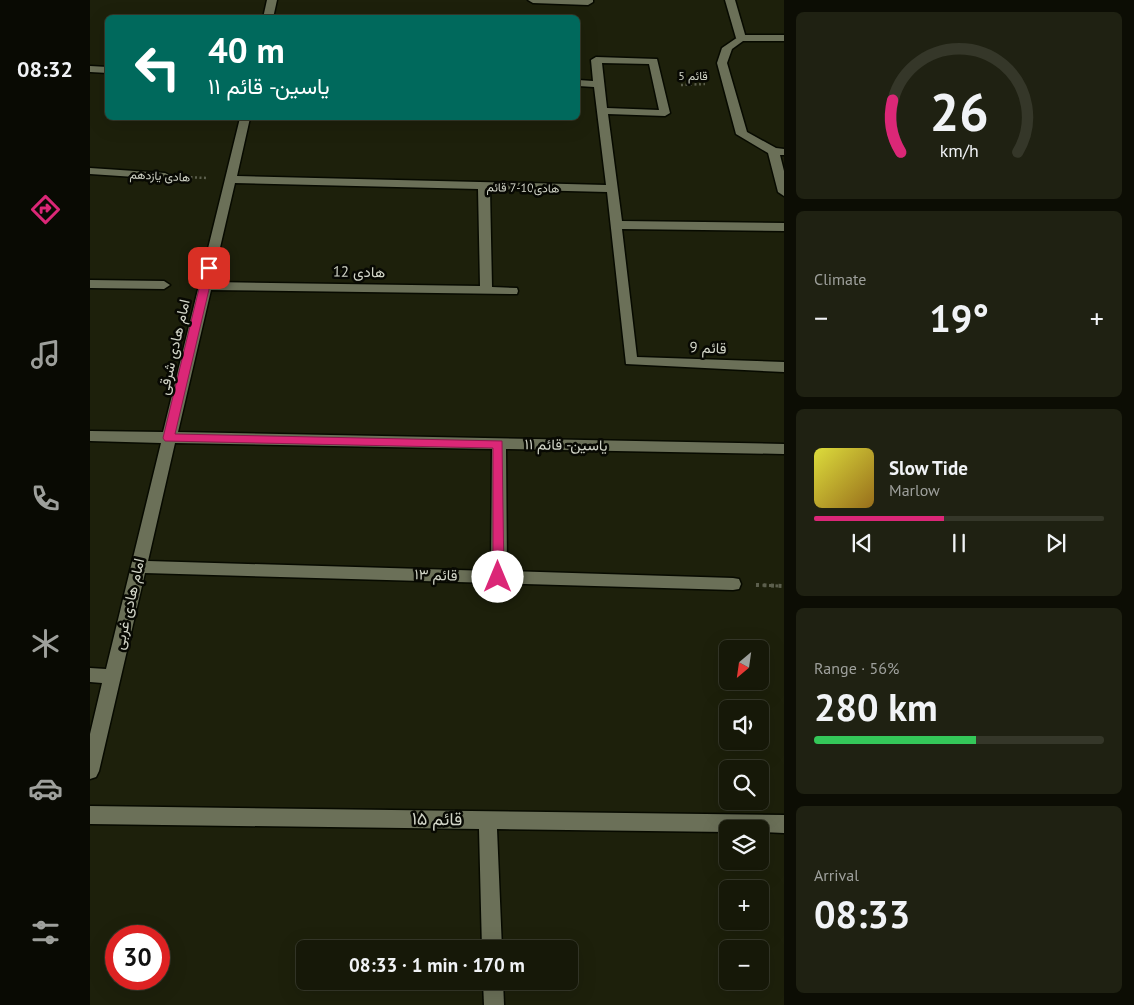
<!DOCTYPE html>
<meta charset="utf-8">
<style>
:root{--surface:#161808;--page:#1f2112;--text:#f1f3f6;--muted:#9ea09c;--line:#353729;--accent:#db2777}
body{margin:0;font-family:"PT Sans",Vazirmatn,sans-serif;background:var(--page);color:var(--text);height:100vh;display:flex;flex-direction:column;font-size:19px;white-space:nowrap}
*{box-sizing:border-box;margin:0}
p{font-size:16px;color:var(--muted)}
.icon{flex:none;width:28px;height:28px;fill:none;stroke:currentColor;stroke-width:2;stroke-linecap:round;stroke-linejoin:round}
.map{position:relative;flex:1;overflow:hidden}
.side{display:flex;flex-direction:column;gap:12px;padding:12px;background:#0c0d04;width:350px}
.side>*{flex:none}
.guide{position:absolute;left:15px;top:15px;width:475px;height:105px;border-radius:8px;box-shadow:0 5px 20px #0002,0 0 0 1px var(--line);background:#00695c;color:#fff;overflow:hidden}
.needle{width:32px;rotate:209deg}
.buttons{position:absolute;left:629px;top:640px;display:grid;gap:10px}
.buttons a{display:grid;place-items:center;width:50px;height:50px;border-radius:8px;background:var(--surface);box-shadow:0 5px 20px #0002,0 0 0 1px var(--line);font-size:25px}
.speed{position:absolute;left:15px;top:925px;display:flex;gap:10px;font-size:25px;font-weight:700;text-align:center}
.speed>*{display:grid;place-content:center;width:65px;height:65px;border-radius:50%;background:var(--surface);box-shadow:0 5px 20px #0002,0 0 0 1px var(--line);line-height:1}
.speed .limit{border:8px solid #d22;background:#fff;color:#111}
.pin{position:absolute;display:grid;place-items:center;width:42px;height:42px;color:#fff;margin:-21px;border-radius:10px;box-shadow:0 2px 8px #0006}
.me{position:absolute;width:55px;margin:-28px;rotate:0deg;stroke-linejoin:round;filter:drop-shadow(0 0 4px #0008)}
.turn{display:flex;align-items:center;gap:18px;height:105px;padding:0 20px;font-size:22px}
.turn .icon{width:65px;height:65px;stroke-width:2.5}
.turn b{display:block;font-size:35px;line-height:42px}
.big{font-size:38px;font-weight:700;line-height:1.1}
.side .tile{flex:1;display:flex;flex-direction:column;justify-content:center;gap:8px;min-width:0;padding:0 18px;border-radius:8px;background:var(--page)}
.side .dial{align-items:center;gap:0}
.dial svg{height:130px;overflow:visible;fill:none;stroke:var(--line);stroke-width:7;stroke-linecap:round;text-anchor:middle}
.dial text{fill:var(--text);stroke:none}
.song{display:flex;align-items:center;gap:15px}
.cover{width:60px;height:60px;border-radius:8px;background:linear-gradient(135deg,hsl(60 70% 55%),hsl(40 70% 35%))}
.played{height:5px;border-radius:2px;background:linear-gradient(90deg,var(--accent) 45%,var(--line) 45%)}
.keys{display:flex;justify-content:space-around;direction:ltr}
.heat{display:flex;justify-content:space-between;align-items:center;font-size:28px;direction:ltr}
.charge{height:8px;border-radius:4px;background:linear-gradient(90deg,#34c759 56%,var(--line) 0)}
.trip{position:absolute;left:206px;top:940px;width:282px;height:50px;border-radius:8px;background:var(--surface);box-shadow:0 5px 20px #0002,0 0 0 1px var(--line);font-weight:700;line-height:50px;text-align:center}
main{display:flex;flex:1;min-height:0}
.dock{display:flex;flex-direction:column;width:90px;justify-content:space-around;align-items:center;background:#090a03;color:var(--muted)}
.dock .icon{width:35px;height:35px}
.dock .active{color:var(--accent)}
.dock b{font-size:22px;color:var(--text)}
.map>svg:first-child{display:block}
.lines{fill:none;stroke-linecap:round;stroke-linejoin:round}
.minor-casing{stroke:#070a00;stroke-width:3}
.tertiary-casing{stroke:#070a00;stroke-width:3}
.path-far2{stroke:#5c5f4d;stroke-width:2.5;stroke-dasharray:2 2.5;stroke-linecap:butt}
.path-far1{stroke:#5c5f4d;stroke-width:3;stroke-dasharray:2.5 4;stroke-linecap:butt}
.path{stroke:#5c5f4d;stroke-width:4;stroke-dasharray:3 4.5;stroke-linecap:butt}
.minor{fill:#6b7058;fill-rule:evenodd}
.tertiary{fill:#6b7058;fill-rule:evenodd}
.route{fill:#db2777;stroke:#8e194d}
.labels{text-anchor:middle;stroke-width:5;stroke-linejoin:round;paint-order:stroke}
.far-street-label{font-size:12px;fill:#d0d3c6;stroke:#080903}
.street-label{font-size:15px;fill:#d0d3c6;stroke:#080903}
.near-street-label{font-size:18px;fill:#d0d3c6;stroke:#080903}
</style>
<main>
<nav class="dock">
<b>08:32</b>
<svg class="icon active" aria-label="directions" viewBox="0 0 24 24"><path d="M12 3l9 9-9 9-9-9zM9 14v-3h6M13 9l2 2-2 2"/></svg>
<svg class="icon" aria-label="music" viewBox="0 0 24 24"><path d="M9 18V5l10-2v13"/><circle cx="6" cy="18" r="3"/><circle cx="16" cy="16" r="3"/></svg>
<svg class="icon" aria-label="phone" viewBox="0 0 24 24"><path d="M5 4h4l2 5-3 2q2 4 5 5l2-3 5 2v4C11 20 4 13 5 4z"/></svg>
<svg class="icon" aria-label="climate" viewBox="0 0 24 24"><path d="M12 3v18M4 7l16 10M4 17L20 7"/></svg>
<svg class="icon" aria-label="car" viewBox="0 0 24 24"><path d="M5 17H2v-5l4-1 3-4h7l3 4 3 1v5h-3M9 17h6M6 11h13"/><circle cx="7" cy="17" r="2"/><circle cx="17" cy="17" r="2"/></svg>
<svg class="icon" aria-label="filters" viewBox="0 0 24 24"><path d="M4 7h16M4 17h16"/><circle cx="9" cy="7" r="2"/><circle cx="15" cy="17" r="2"/></svg>
</nav>
<div class="map">
<svg width="694" height="1005" viewBox="0 0 694 1005">
<rect width="100%" height="100%" fill="#1d200b"/>
<g class="lines">
<!-- minor casing -->
<g class="minor-casing">
<g id="minor">
<polygon points="177,0 187,0 183,18 173,18"/>
<polygon points="438,0 503,0 503,2 498,5 443,3"/>
<polygon points="635,0 645,0 656,38 655,40 646,38"/>
<path d="M506 57 567 59 580 113 575 116 518 114 532 221 694 223V231L532 229 547 357 694 362V372L536 364 517 192 400 189 402 287 427 288 428 291 427 294 121 290 88 432 694 444V454L416 449 417 571 643 578 649 579 651 584 649 589 643 590 55 573 9 771 6 777 0 779V734L12 683 0 682V668L16 669 71 443 0 441V431L73 432 150 118H160L147 176 516 185 504 87 488 86V80L503 81 501 60ZM512 63 559 64 569 110 517 108ZM145 183 388 189 390 286 122 282ZM85 443 402 449 401 571 58 561Z"/>
<polygon points="0,66 18,67 18,73 0,72"/>
<polygon points="0,168 75,173 81,176 75,179 0,174"/>
<polygon points="0,280 74,281 80,285 74,289 0,288"/>
<polygon points="0,806 694,815 694,833 670,832 670,829 638,829 638,832 407,829 412,949 392,949 389,829 0,824"/>
<polygon points="393,981 413,981 414,1005 394,1005"/>
</g>
</g>
<!-- tertiary casing -->
<g class="tertiary-casing">
<polygon id="tertiary" points="694,35 694,41 653,41 642,49 637,63 657,132 686,148 694,149 694,155 690,155 694,171 694,196 688,192 678,153 646,134 627,63 632,48 651,35"/>
</g>
<!-- path-far2 -->
<g class="path-far2">
<polyline points="591,85 615,84"/>
<polyline points="96,177 117,178"/>
</g>
<!-- path-far1 -->
<polyline class="path-far1" points="666,585 691,586"/>
<!-- path -->
<polyline class="path" points="666,585 694,586"/>
<!-- minor -->
<use href="#minor" class="minor"/>
<!-- tertiary -->
<use href="#tertiary" class="tertiary"/>
</g>
<!-- route -->
<polygon class="route" points="119,265 124,268 85,434 412,441 414,577 413,580 408,582 403,577 403,448 75,441 73,438 114,268"/>
<g class="labels">
<!-- far-street labels -->
<g class="far-street-label">
<text x="603" y="80">قائم 5</text>
<text transform="translate(70 176) rotate(3)" y="4">هادی یازدهم</text>
<text transform="translate(433 188) rotate(1)" y="4">هادی10-7 قائم</text>
</g>
<!-- street labels -->
<g class="street-label">
<text transform="translate(269 272) rotate(1)" y="5">12 هادی</text>
<text transform="translate(84 347) rotate(-77)" y="5">امام هادی شرقی</text>
<text transform="translate(618 348) rotate(2)" y="5">قائم 9</text>
<text transform="translate(476 445) rotate(1)" y="5">یاسین- قائم ۱۱</text>
<text transform="translate(346 575) rotate(2)" y="5">قائم ۱۳</text>
<text transform="translate(39 604) rotate(-77)" y="5">امام هادی غربی</text>
</g>
<!-- near-street labels -->
<g class="near-street-label">
<text transform="translate(347 819) rotate(1)" y="6">قائم ۱۵</text>
</g>
</g>
</svg>
<div class="buttons">
<a><svg class="needle" viewBox="-14 -14 28 28"><path d="M0-13l5 13h-10z" fill="#e53935"/><path d="M0 13l5-13h-10z" fill="#9ea09c"/></svg></a>
<a><svg class="icon" aria-label="sound" viewBox="0 0 24 24"><path d="M4 9h4l5-4v14l-5-4H4zM17 9q2 3 0 6"/></svg></a>
<a><svg class="icon" aria-label="search" viewBox="0 0 24 24"><circle cx="10" cy="10" r="6"/><path d="M15 15l6 6"/></svg></a>
<a><svg class="icon" aria-label="layers" viewBox="0 0 24 24"><path d="M12 4l9 5-9 5-9-5zM3 14l9 5 9-5"/></svg></a>
<a>+</a>
<a>−</a>
</div>
<div class="speed"><div class="limit">30</div></div>
<div class="pin" style="left:119px;top:268px;background:#d93025"><svg class="icon" aria-label="arrive" viewBox="0 0 24 24"><path d="M6 21V4h12l-3 4 3 4H6"/></svg></div>
<svg class="me" style="left:408px;top:577px" viewBox="-20 -20 40 40"><circle r="19" fill="#fff"/><path d="M0-13L10 11 0 6-10 11z" fill="#db2777"/></svg>
<div class="trip">08:33 · 1 min · 170 m</div>
<div class="guide">
<div class="turn"><svg class="icon" aria-label="left" viewBox="0 0 24 24"><path d="M17 20v-9H6M10 6l-5 5 5 5"/></svg><div><b>40 m</b>یاسین- قائم ۱۱</div></div>
</div>
</div>
<section class="side">
<div class="tile dial"><svg viewBox="0 0 100 80">
<path d="M14 69A42 42 0 1 1 86 69"/>
<path d="M14 69A42 42 0 0 1 9 37" stroke="#db2777"/>
<text x="50" y="56" font-size="32" font-weight="700">26</text>
<text x="50" y="72" font-size="11">km/h</text>
</svg></div>
<div class="tile"><p>Climate</p>
<div class="heat"><a>−</a><b class="big">19°</b><a>+</a></div>
</div>
<div class="tile">
<div class="song"><i class="cover"></i><div><b>Slow Tide</b><p>Marlow</p></div></div>
<div class="played"></div>
<div class="keys"><svg class="icon" aria-label="previous" viewBox="0 0 24 24"><path d="M18 5L8 12l10 7zM5 5v14"/></svg><svg class="icon" aria-label="pause" viewBox="0 0 24 24"><path d="M8 5v14M16 5v14"/></svg><svg class="icon" aria-label="next" viewBox="0 0 24 24"><path d="M6 5l10 7-10 7zM19 5v14"/></svg></div>
</div>
<div class="tile"><p>Range · 56%</p><b class="big">280 km</b><div class="charge"></div></div>
<div class="tile"><p>Arrival</p><b class="big">08:33</b></div>
</section>
</main>
